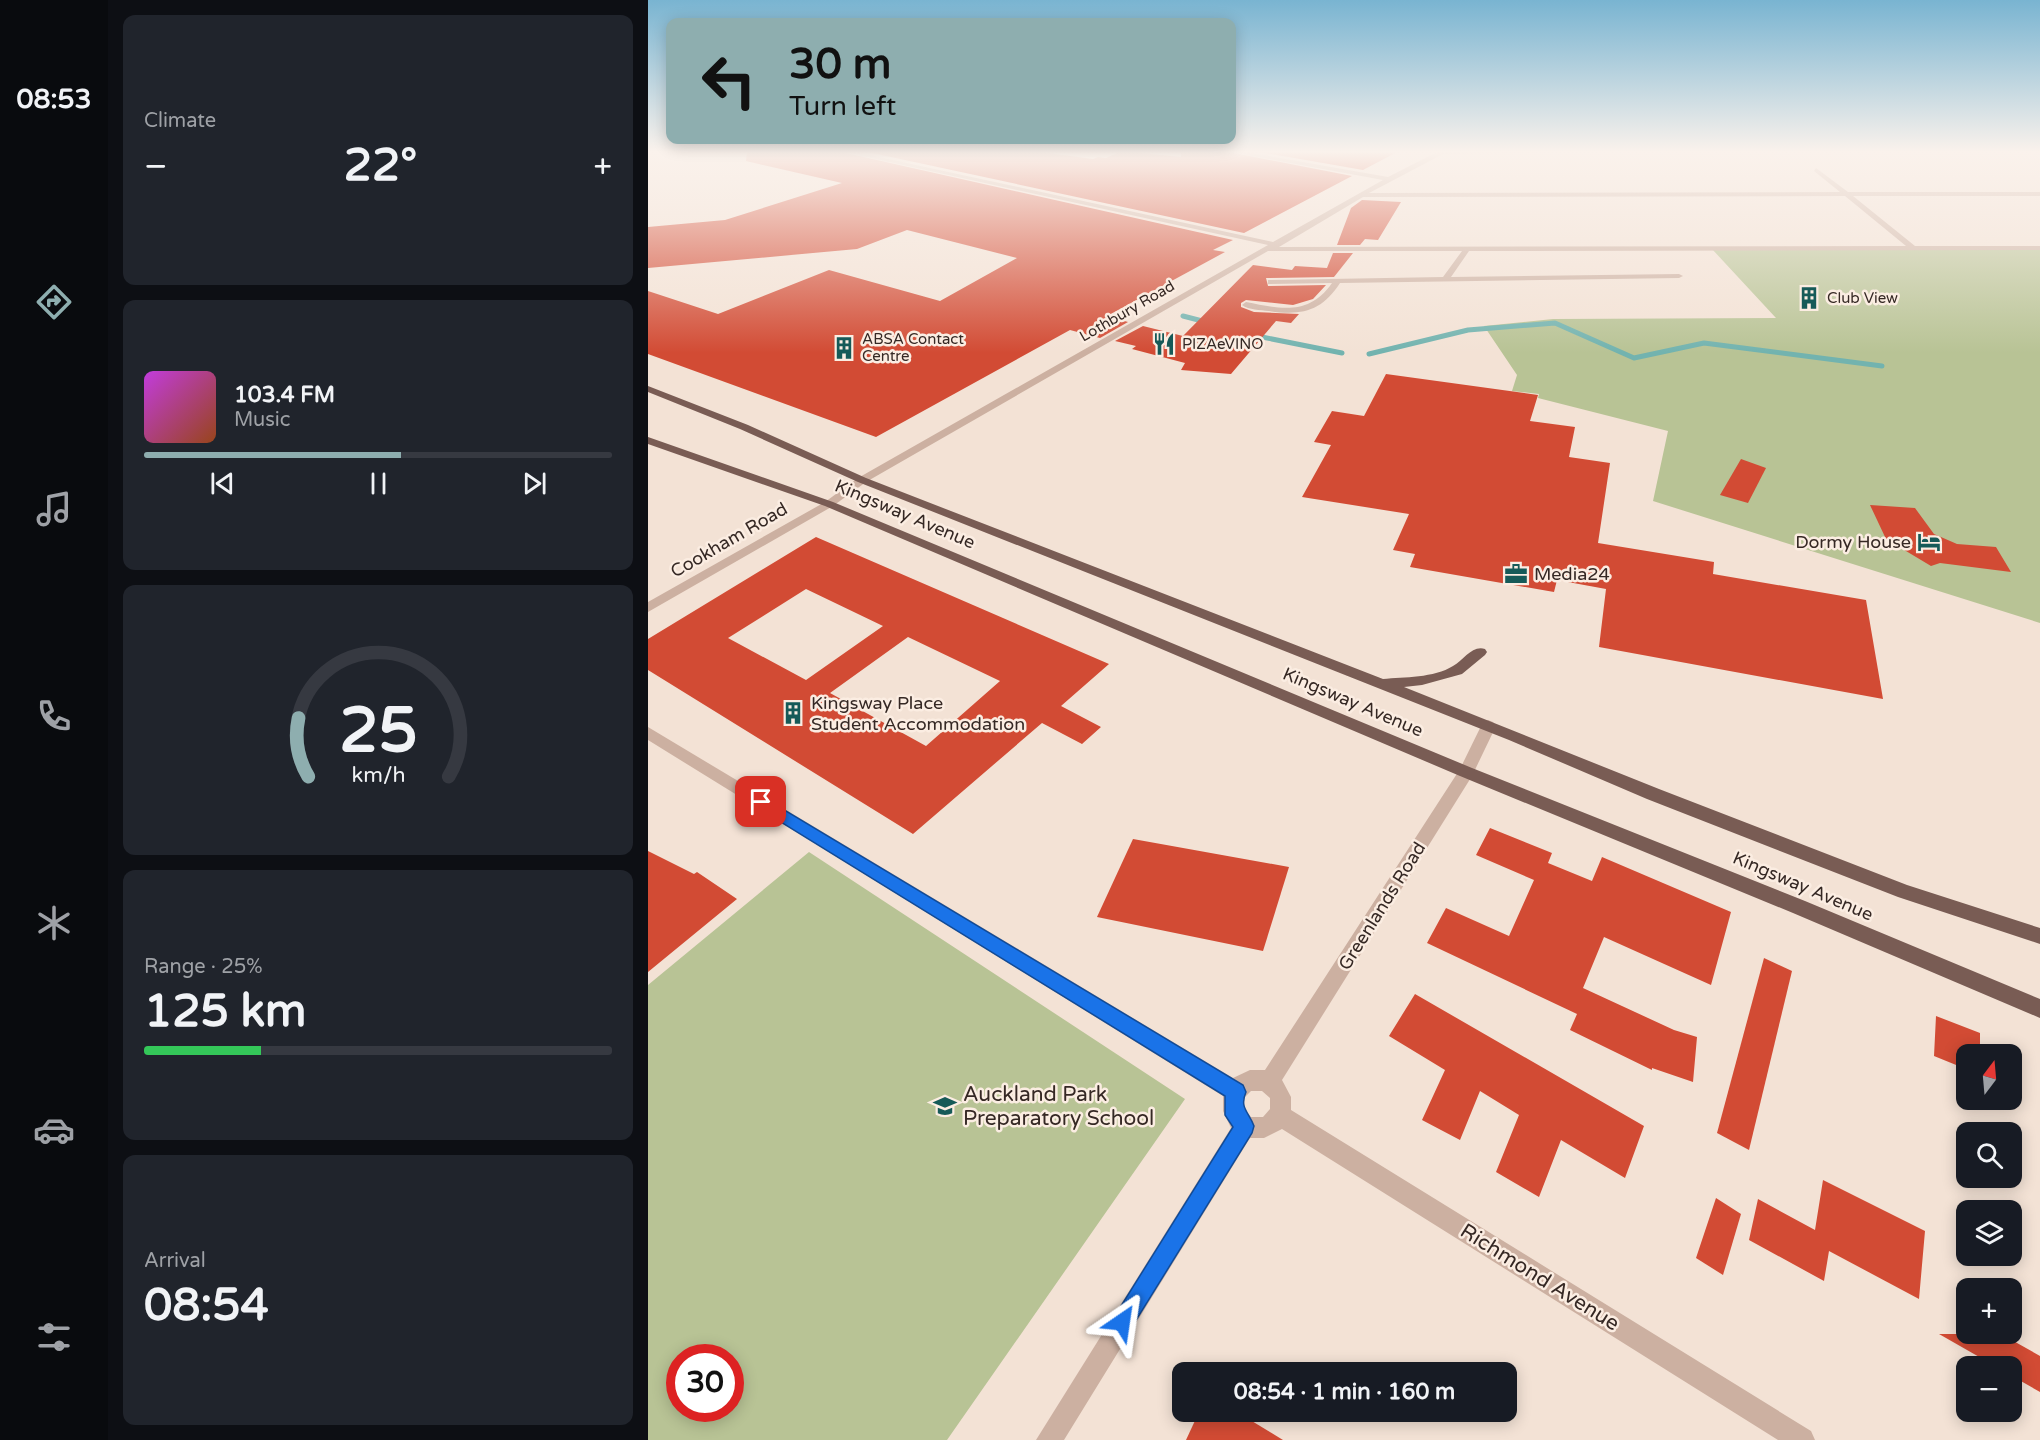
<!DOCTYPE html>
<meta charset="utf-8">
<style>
:root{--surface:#171b24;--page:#20242c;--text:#f1f3f6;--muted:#9ea1a6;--line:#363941;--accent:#8eaeaf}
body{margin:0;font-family:"Varela Round",sans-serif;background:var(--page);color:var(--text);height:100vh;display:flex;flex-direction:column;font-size:22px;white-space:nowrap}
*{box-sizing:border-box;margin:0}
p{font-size:20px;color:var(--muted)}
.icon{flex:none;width:33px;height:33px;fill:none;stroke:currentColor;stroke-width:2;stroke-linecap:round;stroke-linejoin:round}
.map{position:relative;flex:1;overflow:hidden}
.details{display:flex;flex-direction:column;gap:15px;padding:15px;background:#0d0f14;width:540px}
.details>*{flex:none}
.top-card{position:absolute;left:18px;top:18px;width:570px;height:126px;border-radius:12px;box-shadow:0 3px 15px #0003;background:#8eaeaf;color:#111;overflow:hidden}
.needle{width:39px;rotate:16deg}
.tools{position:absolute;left:1308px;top:1044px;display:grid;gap:12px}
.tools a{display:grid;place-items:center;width:66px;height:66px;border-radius:12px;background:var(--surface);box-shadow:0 3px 15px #0003;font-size:30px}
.speed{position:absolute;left:18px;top:1344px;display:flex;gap:12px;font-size:30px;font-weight:700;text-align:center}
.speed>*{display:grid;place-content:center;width:78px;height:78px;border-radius:50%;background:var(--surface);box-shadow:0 3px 15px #0003;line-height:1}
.speed .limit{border:9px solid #d22;background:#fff;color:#111}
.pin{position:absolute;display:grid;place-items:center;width:51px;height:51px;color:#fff;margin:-26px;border-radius:12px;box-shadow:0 3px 9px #0006}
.me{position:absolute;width:66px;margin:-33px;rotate:32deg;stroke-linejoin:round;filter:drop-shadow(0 0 4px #0008)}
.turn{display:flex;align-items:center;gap:21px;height:126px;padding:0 24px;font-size:27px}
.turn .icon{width:78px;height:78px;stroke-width:2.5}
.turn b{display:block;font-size:42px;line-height:51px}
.big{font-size:45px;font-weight:700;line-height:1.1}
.details .card{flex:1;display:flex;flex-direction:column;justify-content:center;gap:9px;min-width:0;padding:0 21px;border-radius:12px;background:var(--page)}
.details .dial{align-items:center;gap:0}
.dial svg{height:156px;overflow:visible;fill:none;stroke:var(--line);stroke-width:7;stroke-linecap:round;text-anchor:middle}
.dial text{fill:var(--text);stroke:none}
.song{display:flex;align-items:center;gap:18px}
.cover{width:72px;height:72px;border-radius:9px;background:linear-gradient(135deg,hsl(290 70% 55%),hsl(20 70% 35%))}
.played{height:6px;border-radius:3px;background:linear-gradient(90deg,var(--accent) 55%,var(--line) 55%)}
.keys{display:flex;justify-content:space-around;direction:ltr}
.heat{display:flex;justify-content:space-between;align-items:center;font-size:33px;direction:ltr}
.charge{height:9px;border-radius:4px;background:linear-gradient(90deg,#34c759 25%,var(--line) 0)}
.trip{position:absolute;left:524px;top:1362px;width:345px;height:60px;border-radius:12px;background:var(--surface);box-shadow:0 3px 15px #0003;font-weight:700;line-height:60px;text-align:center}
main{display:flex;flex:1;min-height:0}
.tab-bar{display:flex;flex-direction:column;width:108px;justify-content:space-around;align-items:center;background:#090b0e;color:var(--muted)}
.tab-bar .icon{width:42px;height:42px}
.tab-bar .current{color:var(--accent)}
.tab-bar b{font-size:27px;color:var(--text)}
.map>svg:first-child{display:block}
.green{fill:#b8c395;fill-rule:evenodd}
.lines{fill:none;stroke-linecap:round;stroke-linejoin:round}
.stream{stroke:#72b3af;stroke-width:5}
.building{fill:#d24b34;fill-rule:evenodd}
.minor{fill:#ccb0a1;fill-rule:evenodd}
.major{fill:#795c54;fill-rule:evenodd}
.route{fill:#1a73e8;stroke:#114b97;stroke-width:1.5}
.labels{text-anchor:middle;stroke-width:5;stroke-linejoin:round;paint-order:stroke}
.far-poi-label{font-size:15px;fill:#352824;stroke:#fbede2;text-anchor:start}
.far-street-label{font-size:15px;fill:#352824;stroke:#fbede2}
.street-label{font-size:18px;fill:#352824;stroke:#fbede2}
.poi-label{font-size:18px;fill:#352824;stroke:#fbede2;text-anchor:start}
.near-poi-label{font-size:21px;fill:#352824;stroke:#fbede2;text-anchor:start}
.near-street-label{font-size:21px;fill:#352824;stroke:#fbede2}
</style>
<main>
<nav class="tab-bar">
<b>08:53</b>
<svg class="icon current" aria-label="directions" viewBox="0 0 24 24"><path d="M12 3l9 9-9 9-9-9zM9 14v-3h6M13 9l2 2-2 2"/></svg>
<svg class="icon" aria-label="music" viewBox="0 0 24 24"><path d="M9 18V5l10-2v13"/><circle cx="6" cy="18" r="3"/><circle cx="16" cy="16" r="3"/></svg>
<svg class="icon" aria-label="phone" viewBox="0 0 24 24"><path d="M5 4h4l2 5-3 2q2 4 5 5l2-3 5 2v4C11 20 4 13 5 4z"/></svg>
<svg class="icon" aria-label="climate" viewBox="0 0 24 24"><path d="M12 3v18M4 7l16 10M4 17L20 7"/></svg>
<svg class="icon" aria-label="car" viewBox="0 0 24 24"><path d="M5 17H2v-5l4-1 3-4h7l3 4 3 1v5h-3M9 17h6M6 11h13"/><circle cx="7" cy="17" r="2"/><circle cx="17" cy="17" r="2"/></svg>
<svg class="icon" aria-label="filters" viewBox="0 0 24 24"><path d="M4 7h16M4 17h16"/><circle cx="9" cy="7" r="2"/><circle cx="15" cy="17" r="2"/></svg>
</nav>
<section class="details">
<div class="card"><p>Climate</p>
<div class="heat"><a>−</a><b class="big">22°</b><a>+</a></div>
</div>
<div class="card">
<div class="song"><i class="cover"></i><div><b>103.4 FM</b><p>Music</p></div></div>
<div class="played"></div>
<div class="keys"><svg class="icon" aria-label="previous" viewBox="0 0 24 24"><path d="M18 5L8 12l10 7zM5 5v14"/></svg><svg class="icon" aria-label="pause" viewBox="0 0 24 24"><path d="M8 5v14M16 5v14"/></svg><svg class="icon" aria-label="next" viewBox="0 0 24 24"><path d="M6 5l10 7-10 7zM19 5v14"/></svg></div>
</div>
<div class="card dial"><svg viewBox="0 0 100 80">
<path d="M14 69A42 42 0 1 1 86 69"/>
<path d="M14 69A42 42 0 0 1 9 39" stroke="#8eaeaf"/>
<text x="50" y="56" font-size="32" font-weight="700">25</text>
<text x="50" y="72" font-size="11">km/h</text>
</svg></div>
<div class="card"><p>Range · 25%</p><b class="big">125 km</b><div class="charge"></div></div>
<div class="card"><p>Arrival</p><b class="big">08:54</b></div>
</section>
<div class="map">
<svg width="1392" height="1440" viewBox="0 0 1392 1440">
<rect width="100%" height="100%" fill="#f3e2d5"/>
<!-- green -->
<g class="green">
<polygon points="1392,248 1392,623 1005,501 1020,431 890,398 891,394 864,391 869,375 836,326 905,319 1128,318 1064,249"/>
<path d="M161 852 537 1099 299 1440H0V985ZM32 1358H82V1408H32Z"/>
</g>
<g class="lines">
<!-- stream -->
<g class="stream">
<polyline points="535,316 562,323"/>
<polyline points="604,335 694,353"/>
<polyline points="721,354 820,330 907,323 986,358 1056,343 1234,366"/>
</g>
</g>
<!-- building -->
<g class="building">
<polygon points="99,151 189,151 585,240 565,250 577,252 459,316 480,322 452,338 422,330 228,437 0,354 0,291 70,314 181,270 292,301 369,258 259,230 209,249 0,268 0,227 77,220 194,183 98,161"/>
<polygon points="215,151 385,151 445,159 450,157 458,158 474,151 533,157 533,151 576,151 704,176 596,233"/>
<polygon points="606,151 751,151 715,170"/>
<polygon points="714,200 753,202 730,240 717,239 712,245 689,245 703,208"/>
<polygon points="685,253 705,253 686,277 618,278 620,286 678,285 665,299 645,305 598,300 593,303 593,307 606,312 651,314 643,323 628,321 583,374 533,370 537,363 484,349 488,346 467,341 495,326 535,336 605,265 644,270 647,266 679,268"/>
<polygon points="738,374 890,395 882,421 927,427 921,457 962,463 950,543 1066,562 1065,574 1218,600 1235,699 951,647 958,589 909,580 906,592 762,567 767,554 745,550 761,514 654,497 683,445 666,442 684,411 716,416"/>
<polygon points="1093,459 1118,468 1100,503 1072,495"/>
<polygon points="1222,505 1267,508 1286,534 1309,544 1348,547 1363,572 1292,563 1283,566 1238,539"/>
<path d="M168 537 461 664 413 706 453 727 434 744 394 723 265 834 0 670V639ZM158 589 235 626 158 680 80 638ZM260 637 352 681 278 746 182 693Z"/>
<polygon points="842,828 904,853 900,863 944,881 954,857 1083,912 1063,985 956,937 935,988 1026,1030 1049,1037 1045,1082 1004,1068 1004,1070 922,1030 929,1014 779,943 798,908 861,936 886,880 828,855"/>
<polygon points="485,839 641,867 615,951 449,917"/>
<polygon points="0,851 46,874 49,872 89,899 0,972"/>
<polygon points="1116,958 1144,971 1101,1150 1069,1133"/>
<polygon points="767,994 996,1126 977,1178 913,1140 891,1197 848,1172 871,1115 832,1091 812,1140 774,1120 797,1070 741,1036"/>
<polygon points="1288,1016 1332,1033 1332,1054 1318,1054 1318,1069 1286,1056"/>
<polygon points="1175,1180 1277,1231 1271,1299 1181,1251 1176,1281 1101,1240 1110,1199 1167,1230"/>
<polygon points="1068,1198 1093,1214 1075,1275 1048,1258"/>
<polygon points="1291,1334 1353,1334 1392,1356 1392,1392 1364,1376 1364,1366 1347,1366"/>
<polygon points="551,1412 589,1412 635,1440 538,1440"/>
</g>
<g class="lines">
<!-- minor -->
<g class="minor">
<path d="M191 151H203L625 242 735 180 578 151H592L740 177 791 151H1067L795 154 721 193 1192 192 1166 171 1168 168 1200 192H1392V196H1205L1267 246H1392V250L821 251 803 277 1031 274 1035 276 1031 278 692 283C674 311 654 316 621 311 612 310 601 310 594 305L598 302C633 309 661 316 684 283L620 284V280H623L795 277 814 251H620L218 482 185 506 0 612V602L177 502 210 478 620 245ZM1197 196 1258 246 631 247 715 197Z"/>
<path d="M840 720 845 722 848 726 824 776 634 1080 643 1097V1110L1163 1431 1167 1440H1130L634 1129 616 1138H602L416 1440H388L583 1128 575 1111V1096L0 740V727L585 1078 602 1070H617L812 769 835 722ZM603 1091H614L622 1098V1109L615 1117H603L596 1109 595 1099Z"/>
</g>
<!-- major -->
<g class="major">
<path d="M0 386 100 425 218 478 735 679C756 677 786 678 805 666 816 660 824 645 837 649L839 652 837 655 814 674 774 685 756 687 1011 789 1259 885 1392 928V944L1250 897 999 799 861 740 210 482 92 429 0 392Z"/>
<polygon points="0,437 185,502 824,768 1157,901 1392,999 1392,1018 1145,913 812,776 177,506 0,444"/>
</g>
</g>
<!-- sky -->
<linearGradient id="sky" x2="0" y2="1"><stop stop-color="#79b4d1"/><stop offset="0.43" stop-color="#faf2ec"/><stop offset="1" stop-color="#faf2ec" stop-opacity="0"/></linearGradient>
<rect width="1392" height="353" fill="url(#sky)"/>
<!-- route -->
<path class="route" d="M113 796 595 1085 598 1092C591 1108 601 1112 606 1126L604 1133 482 1330 474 1333 467 1330 463 1322 585 1127 577 1115V1096L107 806 105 802 107 798Z"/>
<!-- icons -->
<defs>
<g id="building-bare" transform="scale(1.8)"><path d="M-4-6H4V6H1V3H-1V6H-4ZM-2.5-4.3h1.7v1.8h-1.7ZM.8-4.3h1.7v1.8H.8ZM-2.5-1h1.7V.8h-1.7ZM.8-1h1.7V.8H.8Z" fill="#165a58" stroke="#fbede2" stroke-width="2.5" paint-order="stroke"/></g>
<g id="restaurant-bare" transform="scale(1.8)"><path d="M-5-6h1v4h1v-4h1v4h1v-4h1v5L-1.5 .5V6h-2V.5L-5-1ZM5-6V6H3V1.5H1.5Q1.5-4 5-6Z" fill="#165a58" stroke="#fbede2" stroke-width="2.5" paint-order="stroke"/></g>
<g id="hotel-bare" transform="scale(1.8)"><path d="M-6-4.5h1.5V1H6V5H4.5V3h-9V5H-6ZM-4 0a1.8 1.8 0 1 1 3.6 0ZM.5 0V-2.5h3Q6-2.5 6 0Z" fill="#165a58" stroke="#fbede2" stroke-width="2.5" paint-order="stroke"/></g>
<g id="office-bare" transform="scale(1.8)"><path d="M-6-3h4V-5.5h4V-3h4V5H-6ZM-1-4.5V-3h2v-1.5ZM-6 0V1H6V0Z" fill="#165a58" stroke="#fbede2" stroke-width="2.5" paint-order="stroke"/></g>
<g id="school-bare" transform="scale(1.8)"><path d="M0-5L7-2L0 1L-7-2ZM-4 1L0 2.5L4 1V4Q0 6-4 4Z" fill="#165a58" stroke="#fbede2" stroke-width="2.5" paint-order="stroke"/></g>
</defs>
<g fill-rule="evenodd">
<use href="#building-bare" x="1161" y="298"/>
<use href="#restaurant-bare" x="516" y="344"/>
<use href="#building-bare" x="196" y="348"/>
<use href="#hotel-bare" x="1281" y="542"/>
<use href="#office-bare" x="868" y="574"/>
<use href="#building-bare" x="145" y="713"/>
<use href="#school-bare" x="297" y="1106"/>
</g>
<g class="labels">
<!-- far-poi labels -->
<g class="far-poi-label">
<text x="1179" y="303">Club View</text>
<text x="214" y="344">ABSA Contact<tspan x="214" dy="17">Centre</tspan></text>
<text x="534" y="349">PIZAeVINO</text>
</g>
<!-- far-street labels -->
<g class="far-street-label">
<text transform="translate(479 311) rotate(-30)" y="5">Lothbury Road</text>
</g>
<!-- street labels -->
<g class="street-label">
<text transform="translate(257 514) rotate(23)" y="6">Kingsway Avenue</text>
<text transform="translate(81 540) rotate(-30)" y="6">Cookham Road</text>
<text transform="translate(705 702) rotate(23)" y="6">Kingsway Avenue</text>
<text transform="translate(1155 886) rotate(23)" y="6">Kingsway Avenue</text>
<text transform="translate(734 906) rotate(-58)" y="6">Greenlands Road</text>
</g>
<!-- poi labels -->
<g class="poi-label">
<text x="1263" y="548" text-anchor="end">Dormy House</text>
<text x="886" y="580">Media24</text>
<text x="163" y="709">Kingsway Place<tspan x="163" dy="21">Student Accommodation</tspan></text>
</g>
<!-- near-poi labels -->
<g class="near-poi-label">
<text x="315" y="1101">Auckland Park<tspan x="315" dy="24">Preparatory School</tspan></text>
</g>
<!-- near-street labels -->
<g class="near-street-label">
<text transform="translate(892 1277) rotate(32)" y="7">Richmond Avenue</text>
</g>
</g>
</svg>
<div class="tools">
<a><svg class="needle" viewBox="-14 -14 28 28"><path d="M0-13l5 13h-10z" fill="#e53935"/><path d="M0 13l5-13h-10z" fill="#9ea1a6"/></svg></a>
<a><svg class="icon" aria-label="search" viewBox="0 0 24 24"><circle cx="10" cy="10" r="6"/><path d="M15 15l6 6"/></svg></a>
<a><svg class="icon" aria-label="layers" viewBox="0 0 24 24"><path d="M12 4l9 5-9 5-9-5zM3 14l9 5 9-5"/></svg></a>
<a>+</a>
<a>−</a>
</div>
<div class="speed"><div class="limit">30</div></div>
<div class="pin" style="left:113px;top:802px;background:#d93025"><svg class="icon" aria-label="arrive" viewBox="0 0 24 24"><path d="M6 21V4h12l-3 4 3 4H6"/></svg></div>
<svg class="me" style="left:474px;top:1322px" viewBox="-20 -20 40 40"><path d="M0-17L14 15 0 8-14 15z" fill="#1a73e8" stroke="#fff" stroke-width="4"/></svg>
<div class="trip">08:54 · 1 min · 160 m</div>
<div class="top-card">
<div class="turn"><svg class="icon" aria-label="left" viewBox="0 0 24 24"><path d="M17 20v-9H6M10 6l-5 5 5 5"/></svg><div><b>30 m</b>Turn left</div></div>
</div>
</div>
</main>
